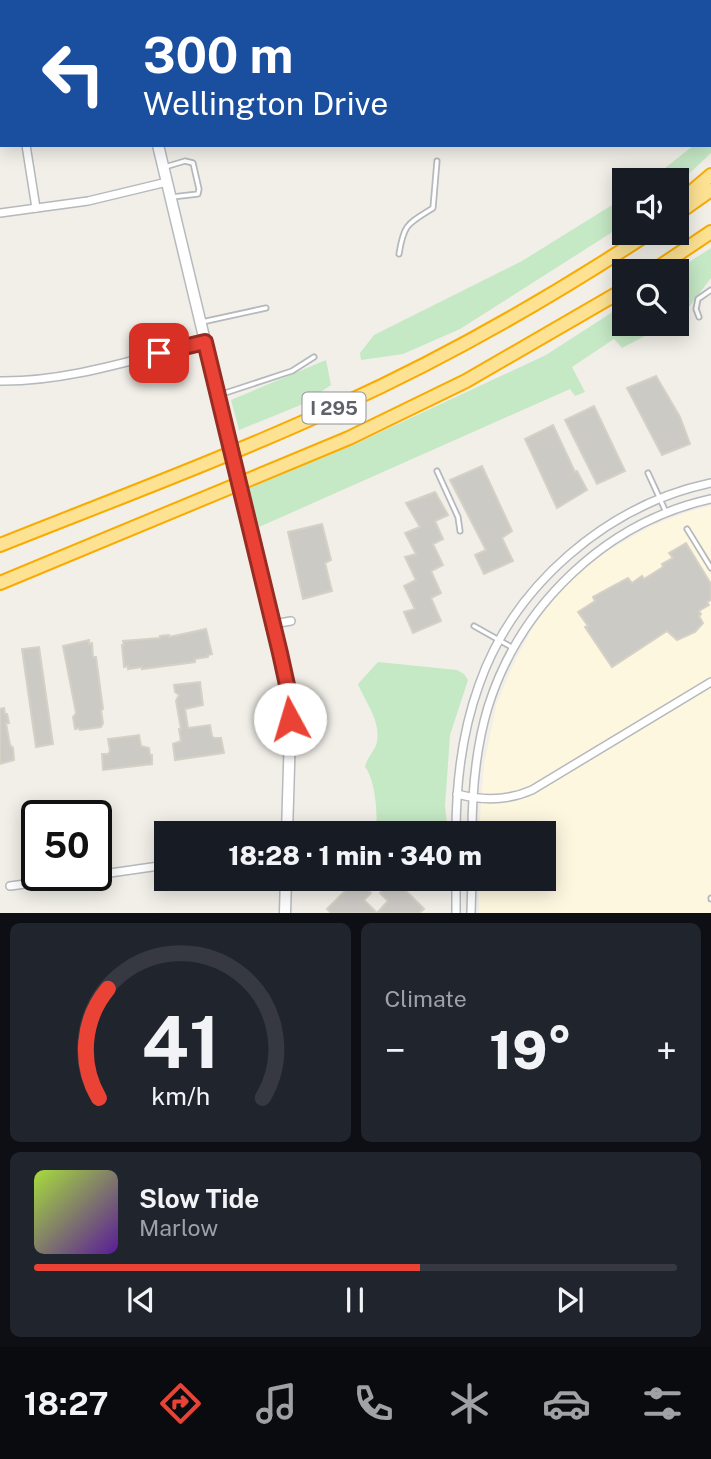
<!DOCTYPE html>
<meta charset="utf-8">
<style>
:root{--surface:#171b24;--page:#20242c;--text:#f1f3f6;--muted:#9ea1a6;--line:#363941;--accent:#ea4335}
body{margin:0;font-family:"Public Sans",sans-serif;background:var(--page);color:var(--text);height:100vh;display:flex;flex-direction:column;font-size:26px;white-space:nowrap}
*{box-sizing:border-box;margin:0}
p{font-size:23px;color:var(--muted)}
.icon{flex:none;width:38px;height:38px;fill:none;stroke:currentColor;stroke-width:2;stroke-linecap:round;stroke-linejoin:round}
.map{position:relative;height:913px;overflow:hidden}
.panel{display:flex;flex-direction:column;gap:10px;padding:10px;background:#0d0f14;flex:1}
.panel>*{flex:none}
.hud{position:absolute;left:0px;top:0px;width:712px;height:147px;box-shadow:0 4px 18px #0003;background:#1a4fa0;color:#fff;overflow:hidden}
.fabs{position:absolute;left:612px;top:168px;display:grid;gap:14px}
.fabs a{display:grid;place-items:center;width:77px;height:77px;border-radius:0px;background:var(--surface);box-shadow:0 4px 18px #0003;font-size:35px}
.speed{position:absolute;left:21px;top:800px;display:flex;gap:14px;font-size:35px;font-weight:700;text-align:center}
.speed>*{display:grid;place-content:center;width:91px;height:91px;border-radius:50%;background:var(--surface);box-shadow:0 4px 18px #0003;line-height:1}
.speed .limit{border:4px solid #111;border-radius:10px;background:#fff;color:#111}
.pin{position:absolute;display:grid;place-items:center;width:60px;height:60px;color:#fff;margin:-30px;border-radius:14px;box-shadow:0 4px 10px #0006}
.me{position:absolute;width:77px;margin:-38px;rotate:354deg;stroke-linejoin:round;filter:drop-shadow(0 0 5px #0008)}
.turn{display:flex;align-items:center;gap:24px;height:147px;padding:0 28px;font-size:32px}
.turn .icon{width:91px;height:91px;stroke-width:2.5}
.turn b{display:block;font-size:49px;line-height:60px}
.big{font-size:52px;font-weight:800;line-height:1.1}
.panel .card{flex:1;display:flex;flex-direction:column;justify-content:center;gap:10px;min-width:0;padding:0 24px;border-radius:10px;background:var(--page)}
.panel .dial{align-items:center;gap:0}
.dial svg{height:182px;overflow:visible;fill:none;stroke:var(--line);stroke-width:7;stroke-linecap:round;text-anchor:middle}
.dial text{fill:var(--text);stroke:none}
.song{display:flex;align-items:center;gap:21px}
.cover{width:84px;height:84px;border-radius:10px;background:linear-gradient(135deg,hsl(80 70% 55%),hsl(270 70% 35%))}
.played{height:7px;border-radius:4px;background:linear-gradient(90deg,var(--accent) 60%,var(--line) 60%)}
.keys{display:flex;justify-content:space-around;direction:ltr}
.heat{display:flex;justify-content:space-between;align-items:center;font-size:38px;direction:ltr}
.panel .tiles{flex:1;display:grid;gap:10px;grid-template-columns:1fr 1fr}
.card:last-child{grid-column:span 2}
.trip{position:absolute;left:154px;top:821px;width:402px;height:70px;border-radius:0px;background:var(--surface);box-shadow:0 4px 18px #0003;font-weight:800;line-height:70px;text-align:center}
.menu{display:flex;height:112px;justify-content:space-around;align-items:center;background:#090b0e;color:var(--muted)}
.menu .icon{width:49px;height:49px}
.menu .selected{color:var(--accent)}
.menu b{font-size:32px;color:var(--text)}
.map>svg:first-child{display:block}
.commercial{fill:#fef7e0}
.green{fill:#c5e8c5}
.building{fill:#cccac5;stroke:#d6d1c6;stroke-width:2}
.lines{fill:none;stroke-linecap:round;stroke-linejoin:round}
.lane-casing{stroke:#b5b8bc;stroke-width:7}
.street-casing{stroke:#b5b8bc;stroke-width:10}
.secondary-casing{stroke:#b6babf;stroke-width:13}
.highway-casing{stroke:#f9ab00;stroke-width:16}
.lane{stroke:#fff;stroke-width:3.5}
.street{stroke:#fff;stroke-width:7}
.secondary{stroke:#fff;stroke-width:10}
.highway{stroke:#fde293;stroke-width:12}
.secondary-bridge-casing{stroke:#b6babf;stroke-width:13;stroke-linecap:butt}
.secondary-bridge{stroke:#fff;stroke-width:10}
.route-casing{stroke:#982c22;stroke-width:18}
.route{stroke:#ea4335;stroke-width:12}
.labels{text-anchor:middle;stroke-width:6;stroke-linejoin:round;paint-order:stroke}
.shield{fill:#fff;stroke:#8f9295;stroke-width:2}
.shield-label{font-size:19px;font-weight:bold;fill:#5f6368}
</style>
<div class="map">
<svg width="711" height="913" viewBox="0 0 711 913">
<rect width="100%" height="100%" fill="#f1efe8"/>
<!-- commercial -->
<polygon class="commercial" points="711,506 711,913 479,913 479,879 544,878 544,833 479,833 484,764 497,703 513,665 533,627 568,581 609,550 651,526 690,511"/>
<!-- green -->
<g class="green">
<polygon points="283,0 711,0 711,109 710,2 283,2"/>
<polygon points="711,131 711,153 677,185 677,180 650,180 694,145 710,145"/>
<polygon points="625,197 625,224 460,329 403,354 361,360 360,353 374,335 522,261"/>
<polygon points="711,248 711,278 682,316 677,319 677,271 675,271"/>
<polygon points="625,304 625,324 668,324 622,348 614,339 572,367 585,392 575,396 570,389 259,527 249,488 355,444 546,355"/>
<polygon points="326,360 331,385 303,404 239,430 231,400"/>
<path d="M378 662 457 670 464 674 468 680 450 735 445 806 448 833H375C379 818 375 778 365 767 367 757 375 751 377 742 381 720 365 702 358 684Z"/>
</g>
<!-- building -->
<g class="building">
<polygon points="656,376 680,417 690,444 662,455 627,388"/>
<polygon points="594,406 625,471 597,484 565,420"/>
<polygon points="553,425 575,472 577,471 587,490 557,508 525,439"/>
<polygon points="482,466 512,531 502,538 513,561 484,574 475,555 486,550 450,480"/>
<polygon points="435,492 448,515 435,521 443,539 433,544 443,565 431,571 441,593 431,598 441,621 413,633 404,612 415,609 404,586 416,580 405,557 416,554 405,533 420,527 406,503"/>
<polygon points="322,524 331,560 325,563 332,591 303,599 288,532"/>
<polygon points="686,543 711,584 711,600 707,602 709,605 699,611 701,614 699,616 703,623 695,632 677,640 667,631 612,667 585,627 588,626 578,612 595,601 593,597 611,587 628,578 632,583 642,576 644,579 663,567 662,564 673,558 669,553"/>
<polygon points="206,629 212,654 208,655 208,657 195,659 195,662 142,669 142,667 128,669 128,666 124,667 122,645 124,645 123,641 160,638 160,636 169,635 169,637"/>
<polygon points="89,640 89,644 92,643 93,657 96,657 103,709 101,710 103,723 101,727 80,730 79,728 75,729 73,717 76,713 63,646"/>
<polygon points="39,647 53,744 36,747 22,649"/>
<polygon points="200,682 203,705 185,709 188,728 210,725 212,736 214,738 221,738 224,753 175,760 173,744 181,741 179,729 181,729 176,701 179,695 175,692 174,685"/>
<polygon points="4,708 5,714 7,714 9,723 6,723 10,745 13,748 14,760 0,764 0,709"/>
<polygon points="139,735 141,746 149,748 150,755 152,755 152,764 103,770 102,754 108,754 110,751 108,739"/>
<polygon points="357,879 371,893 364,900 377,913 388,901 380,893 394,879 424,909 419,913 331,913 327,909"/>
</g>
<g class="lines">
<!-- lane casing -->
<g class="lane-casing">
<g id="lane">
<polyline points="165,167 185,161 193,163 199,189 198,194 172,197"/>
<path d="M399 254C404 223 408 224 433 208L437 161"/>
<polyline points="699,317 696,309 698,299 711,290"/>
<polyline points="202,322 266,308"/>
<polyline points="219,395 292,371 314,357"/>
<polyline points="437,471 458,517 460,531"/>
<polyline points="648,473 666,512"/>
<polyline points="687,529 711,568"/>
<polyline points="474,626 513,648"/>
<polyline points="711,898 711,899"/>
</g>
</g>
<!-- street casing -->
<g class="street-casing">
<g id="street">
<polyline points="0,97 2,99"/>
<polyline points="26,145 36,208"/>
<polyline points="0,213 88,201 167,182"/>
<path d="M0 381C69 382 138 358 205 342"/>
<polyline points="273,624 291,621"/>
<path d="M457 794C483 801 507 801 532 790L711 682"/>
<path d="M456 833C456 784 462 732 479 685 514 585 607 505 711 483"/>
<path d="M472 833C472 791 476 747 488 707 520 605 606 522 711 499"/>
<polyline points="96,875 166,865"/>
<polyline points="10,886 94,875"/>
<polyline points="456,913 456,878"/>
<polyline points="471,913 472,878"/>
</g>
</g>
<!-- secondary casing -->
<g class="secondary-casing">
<g id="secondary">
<polyline points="134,0 134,2"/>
<polyline points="158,145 227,433"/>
<polyline points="244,505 289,694 290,733 287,833"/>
<polyline points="285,913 286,878"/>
</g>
</g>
<!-- highway casing -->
<g class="highway-casing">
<g id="highway">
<polyline points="677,204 711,175"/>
<polyline points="677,214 711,190"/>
<polyline points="653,271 711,232"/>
<path d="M0 545C113 500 228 457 339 406 447 357 550 298 649 233"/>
<polyline points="0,583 349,438 466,381 625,289"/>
</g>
</g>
<!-- lane -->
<use href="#lane" class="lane"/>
<!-- street -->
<use href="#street" class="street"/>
<!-- secondary -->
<use href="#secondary" class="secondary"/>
<!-- highway -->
<use href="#highway" class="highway"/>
<!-- secondary-bridge casing -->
<g class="secondary-bridge-casing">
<polyline id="secondary-bridge" points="227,433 244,505"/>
</g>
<!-- secondary-bridge -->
<use href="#secondary-bridge" class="secondary-bridge"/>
</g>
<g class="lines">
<!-- route casing -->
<g class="route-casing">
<polyline id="route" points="159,353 205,342 280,653 289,694 290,719"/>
</g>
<!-- route -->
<use href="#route" class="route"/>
</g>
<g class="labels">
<!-- shield labels -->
<rect class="shield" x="302.5" y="392.5" width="63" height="31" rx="5"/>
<g class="shield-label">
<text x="334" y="415">I 295</text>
</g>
</g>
</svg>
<div class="fabs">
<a><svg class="icon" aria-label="sound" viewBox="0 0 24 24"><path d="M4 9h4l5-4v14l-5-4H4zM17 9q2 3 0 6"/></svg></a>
<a><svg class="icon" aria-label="search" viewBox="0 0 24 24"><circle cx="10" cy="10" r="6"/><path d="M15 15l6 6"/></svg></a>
</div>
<div class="speed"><div class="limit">50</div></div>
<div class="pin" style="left:159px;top:353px;background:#d93025"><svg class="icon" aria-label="arrive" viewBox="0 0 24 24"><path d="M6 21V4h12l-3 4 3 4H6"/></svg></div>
<svg class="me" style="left:290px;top:719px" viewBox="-20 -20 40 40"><circle r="19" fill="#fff"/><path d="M0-13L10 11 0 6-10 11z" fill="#ea4335"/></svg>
<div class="trip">18:28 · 1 min · 340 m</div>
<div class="hud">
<div class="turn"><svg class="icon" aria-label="left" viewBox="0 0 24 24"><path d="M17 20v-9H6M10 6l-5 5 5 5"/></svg><div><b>300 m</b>Wellington Drive</div></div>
</div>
</div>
<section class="panel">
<div class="tiles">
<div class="card dial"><svg viewBox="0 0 100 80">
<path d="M14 69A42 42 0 1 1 86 69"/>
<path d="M14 69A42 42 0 0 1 18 21" stroke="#ea4335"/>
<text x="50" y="56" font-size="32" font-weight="700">41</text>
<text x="50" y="72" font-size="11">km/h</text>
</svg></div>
<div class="card"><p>Climate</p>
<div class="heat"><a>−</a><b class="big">19°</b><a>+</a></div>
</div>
<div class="card">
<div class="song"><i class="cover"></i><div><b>Slow Tide</b><p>Marlow</p></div></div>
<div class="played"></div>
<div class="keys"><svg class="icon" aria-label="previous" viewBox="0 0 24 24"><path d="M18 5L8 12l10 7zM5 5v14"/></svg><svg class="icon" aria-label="pause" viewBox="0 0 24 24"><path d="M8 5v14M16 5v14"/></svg><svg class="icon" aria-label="next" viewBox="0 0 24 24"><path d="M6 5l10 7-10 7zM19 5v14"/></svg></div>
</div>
</div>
</section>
<nav class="menu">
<b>18:27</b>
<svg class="icon selected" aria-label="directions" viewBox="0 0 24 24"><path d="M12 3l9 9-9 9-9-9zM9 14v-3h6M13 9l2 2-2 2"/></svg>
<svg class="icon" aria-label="music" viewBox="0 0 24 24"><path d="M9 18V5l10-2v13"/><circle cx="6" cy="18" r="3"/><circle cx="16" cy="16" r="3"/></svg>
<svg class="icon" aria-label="phone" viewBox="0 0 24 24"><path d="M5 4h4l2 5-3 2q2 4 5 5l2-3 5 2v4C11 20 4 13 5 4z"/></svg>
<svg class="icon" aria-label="climate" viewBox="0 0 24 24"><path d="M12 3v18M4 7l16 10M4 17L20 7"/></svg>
<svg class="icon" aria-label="car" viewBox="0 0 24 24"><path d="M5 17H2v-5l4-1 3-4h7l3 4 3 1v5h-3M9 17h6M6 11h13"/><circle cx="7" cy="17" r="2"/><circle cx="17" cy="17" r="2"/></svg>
<svg class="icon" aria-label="filters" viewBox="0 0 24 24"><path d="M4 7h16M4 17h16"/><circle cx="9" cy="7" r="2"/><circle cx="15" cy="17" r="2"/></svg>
</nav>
